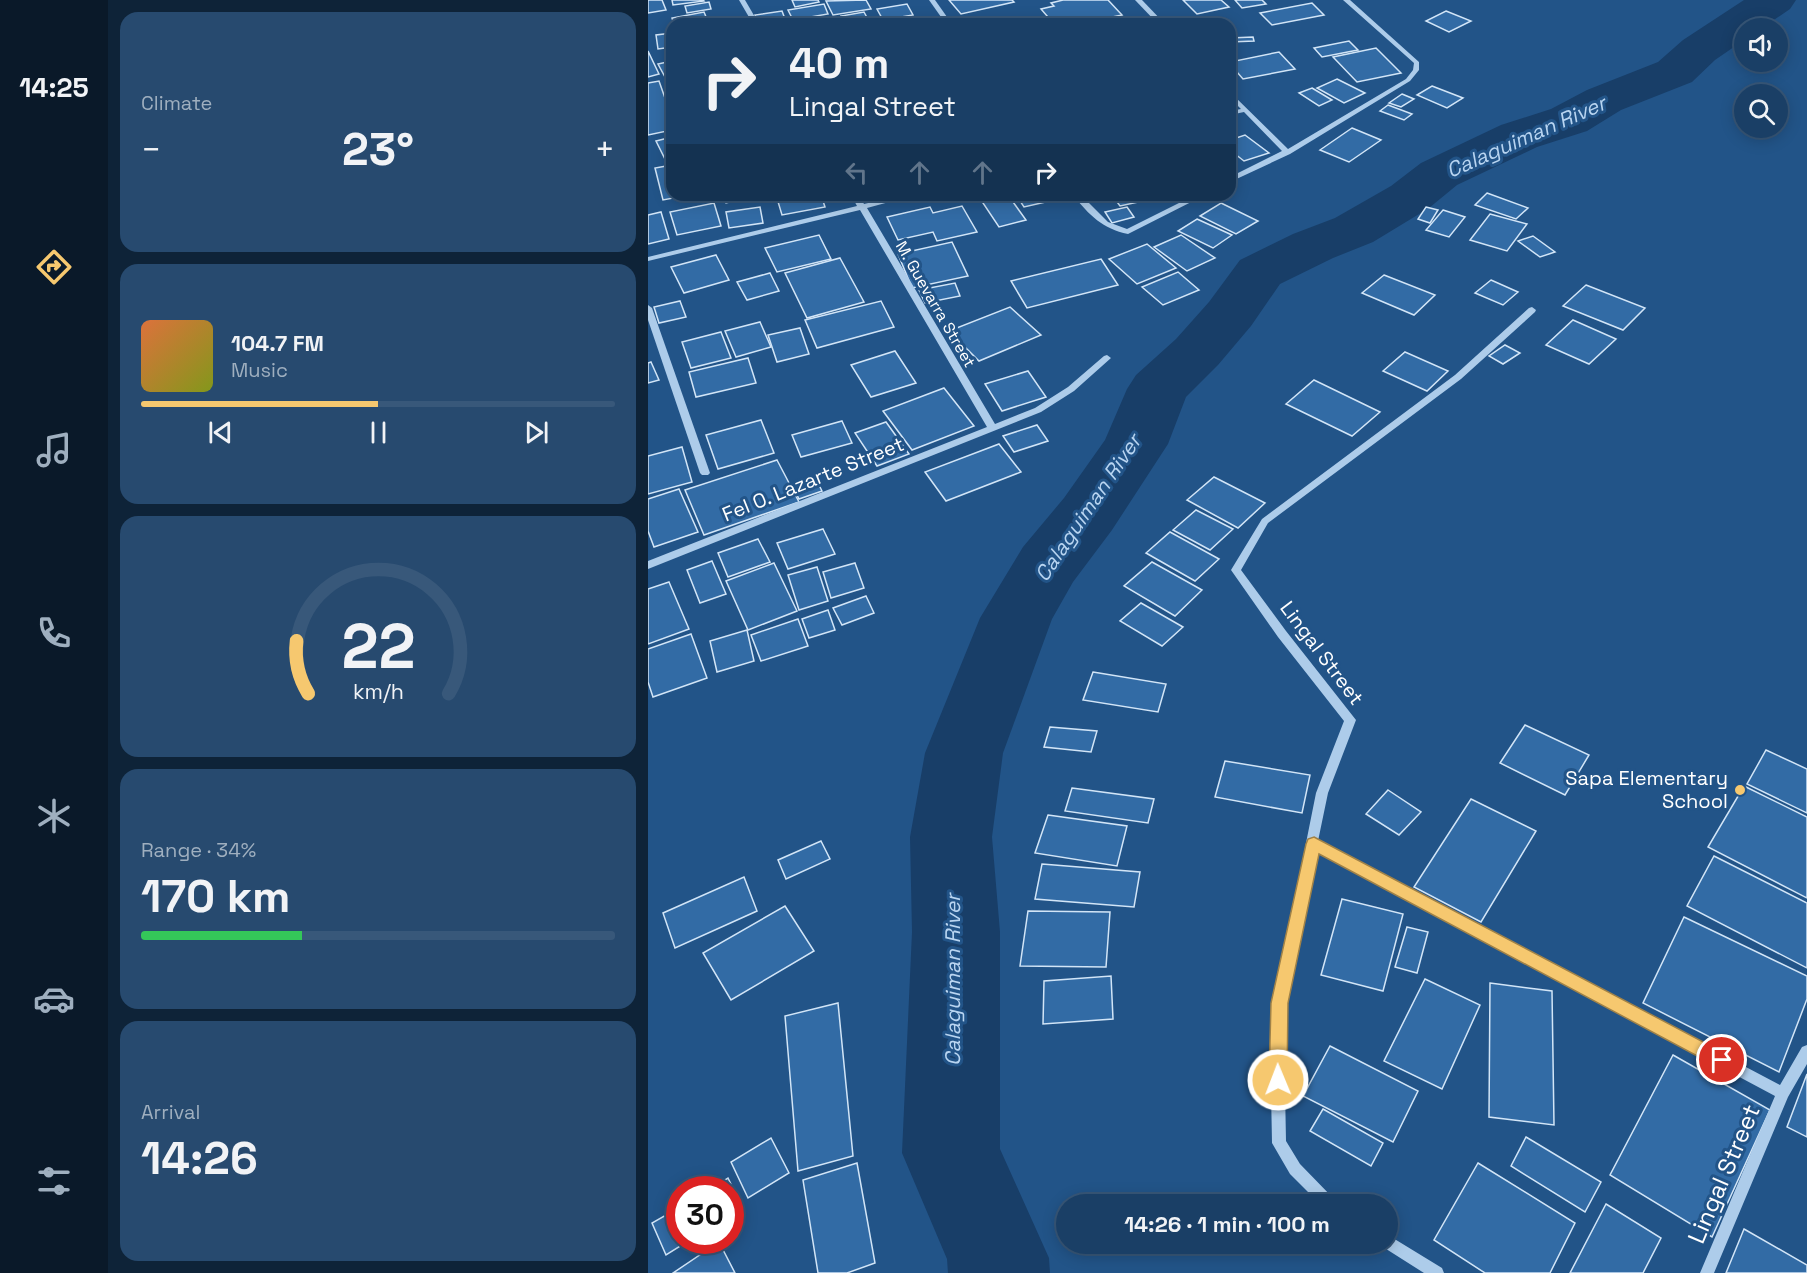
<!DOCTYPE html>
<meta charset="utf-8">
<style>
:root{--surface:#1a3f66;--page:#274a6f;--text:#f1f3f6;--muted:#9fafbf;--line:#38587a;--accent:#f6c86f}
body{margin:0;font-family:"Space Grotesk",sans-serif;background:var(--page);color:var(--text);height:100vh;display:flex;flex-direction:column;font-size:22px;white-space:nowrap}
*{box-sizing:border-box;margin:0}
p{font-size:20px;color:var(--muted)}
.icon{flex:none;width:33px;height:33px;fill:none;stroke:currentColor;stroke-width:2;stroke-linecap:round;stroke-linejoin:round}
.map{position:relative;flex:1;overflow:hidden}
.panel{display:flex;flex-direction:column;gap:12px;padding:12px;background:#0e2338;width:540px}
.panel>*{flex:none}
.top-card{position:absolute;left:18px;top:18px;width:570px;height:183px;border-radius:18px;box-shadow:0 3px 15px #0003,0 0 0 2px var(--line);background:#1a3f66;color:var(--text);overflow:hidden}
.buttons{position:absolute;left:1086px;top:18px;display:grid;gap:12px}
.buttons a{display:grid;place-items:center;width:54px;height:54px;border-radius:50%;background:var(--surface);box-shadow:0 3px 15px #0003,0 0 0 2px var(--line);font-size:30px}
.speed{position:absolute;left:18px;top:1176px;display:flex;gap:12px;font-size:30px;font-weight:700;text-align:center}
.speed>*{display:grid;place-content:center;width:78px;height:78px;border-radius:50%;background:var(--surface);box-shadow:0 3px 15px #0003,0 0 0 2px var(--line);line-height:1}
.speed .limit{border:9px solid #d22;background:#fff;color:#111}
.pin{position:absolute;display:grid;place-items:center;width:51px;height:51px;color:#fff;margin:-26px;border:3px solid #fff;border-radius:50%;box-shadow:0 2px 6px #0007}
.me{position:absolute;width:66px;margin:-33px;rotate:359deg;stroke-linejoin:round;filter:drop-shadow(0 0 4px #0008)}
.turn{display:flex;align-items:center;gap:21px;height:126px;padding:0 24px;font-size:27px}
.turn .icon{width:78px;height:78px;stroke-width:2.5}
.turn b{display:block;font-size:42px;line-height:51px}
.lanes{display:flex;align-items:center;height:57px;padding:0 24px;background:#0003;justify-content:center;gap:30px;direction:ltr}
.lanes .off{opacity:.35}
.big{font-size:45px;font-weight:600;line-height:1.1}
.panel .card{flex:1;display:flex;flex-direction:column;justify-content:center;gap:9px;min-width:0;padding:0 21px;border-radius:18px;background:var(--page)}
.panel .dial{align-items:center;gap:0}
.dial svg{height:156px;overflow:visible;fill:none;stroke:var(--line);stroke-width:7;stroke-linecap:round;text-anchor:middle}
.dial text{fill:var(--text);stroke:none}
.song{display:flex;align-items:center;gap:18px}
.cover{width:72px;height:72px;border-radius:9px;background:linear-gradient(135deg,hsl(20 70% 55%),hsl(70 70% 35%))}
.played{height:6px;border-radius:3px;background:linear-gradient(90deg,var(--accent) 50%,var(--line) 50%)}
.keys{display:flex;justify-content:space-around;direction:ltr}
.heat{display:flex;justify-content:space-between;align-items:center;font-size:33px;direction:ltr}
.charge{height:9px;border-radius:4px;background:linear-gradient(90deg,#34c759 34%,var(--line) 0)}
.trip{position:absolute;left:408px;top:1194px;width:342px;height:60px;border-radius:30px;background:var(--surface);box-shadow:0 3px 15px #0003,0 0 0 2px var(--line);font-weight:600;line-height:60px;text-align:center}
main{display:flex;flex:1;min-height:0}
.tabs{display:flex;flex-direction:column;width:108px;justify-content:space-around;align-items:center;background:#0a1929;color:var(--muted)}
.tabs .icon{width:42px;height:42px}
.tabs .active{color:var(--accent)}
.tabs b{font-size:27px;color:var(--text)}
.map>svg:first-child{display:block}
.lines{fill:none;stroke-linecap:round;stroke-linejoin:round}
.river{fill:#183e68;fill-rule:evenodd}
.building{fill:#326ba5;stroke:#d2e5f7;stroke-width:1.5}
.minor{fill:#adccea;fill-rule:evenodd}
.route{fill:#f6c86f;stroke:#a08248;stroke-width:1.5}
.poi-dot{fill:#f6c86f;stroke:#225488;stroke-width:2}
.labels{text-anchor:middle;stroke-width:6;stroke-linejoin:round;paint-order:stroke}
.far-street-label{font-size:16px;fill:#fff;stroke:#225488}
.street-label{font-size:20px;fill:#fff;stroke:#225488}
.poi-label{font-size:20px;fill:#fff;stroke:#225488;text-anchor:end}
.water-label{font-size:21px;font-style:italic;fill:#b9d5f1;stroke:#225488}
.near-street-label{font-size:24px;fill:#fff;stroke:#225488}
</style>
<main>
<nav class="tabs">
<b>14:25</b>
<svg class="icon active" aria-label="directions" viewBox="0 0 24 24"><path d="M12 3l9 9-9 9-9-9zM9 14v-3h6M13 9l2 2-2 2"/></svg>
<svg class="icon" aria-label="music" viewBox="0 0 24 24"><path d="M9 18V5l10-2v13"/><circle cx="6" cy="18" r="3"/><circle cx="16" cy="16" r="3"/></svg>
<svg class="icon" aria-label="phone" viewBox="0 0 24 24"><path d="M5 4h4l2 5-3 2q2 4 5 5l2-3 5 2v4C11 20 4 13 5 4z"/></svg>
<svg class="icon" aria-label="climate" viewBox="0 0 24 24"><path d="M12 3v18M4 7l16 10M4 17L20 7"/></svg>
<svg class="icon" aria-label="car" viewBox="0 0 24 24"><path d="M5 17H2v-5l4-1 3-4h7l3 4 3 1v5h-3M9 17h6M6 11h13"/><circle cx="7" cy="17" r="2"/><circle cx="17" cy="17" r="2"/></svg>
<svg class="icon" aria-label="filters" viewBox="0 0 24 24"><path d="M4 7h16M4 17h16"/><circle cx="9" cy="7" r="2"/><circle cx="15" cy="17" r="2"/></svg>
</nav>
<section class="panel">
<div class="card"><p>Climate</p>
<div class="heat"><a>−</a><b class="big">23°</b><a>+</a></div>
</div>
<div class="card">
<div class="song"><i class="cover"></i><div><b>104.7 FM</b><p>Music</p></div></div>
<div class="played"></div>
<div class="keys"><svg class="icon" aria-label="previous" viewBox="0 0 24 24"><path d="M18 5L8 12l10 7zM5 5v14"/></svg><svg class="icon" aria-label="pause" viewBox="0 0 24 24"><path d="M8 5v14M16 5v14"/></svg><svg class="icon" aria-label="next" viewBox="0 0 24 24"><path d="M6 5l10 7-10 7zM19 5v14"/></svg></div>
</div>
<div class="card dial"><svg viewBox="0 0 100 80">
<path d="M14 69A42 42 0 1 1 86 69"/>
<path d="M14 69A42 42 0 0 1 8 42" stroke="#f6c86f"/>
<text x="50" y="56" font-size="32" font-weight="700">22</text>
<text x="50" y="72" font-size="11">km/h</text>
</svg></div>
<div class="card"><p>Range · 34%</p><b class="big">170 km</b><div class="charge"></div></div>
<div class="card"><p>Arrival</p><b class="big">14:26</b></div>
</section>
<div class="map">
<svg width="1159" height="1273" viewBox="0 0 1159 1273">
<rect width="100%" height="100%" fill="#225488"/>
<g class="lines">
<!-- river -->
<polygon class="river" points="1096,0 1148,0 1142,9 1114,28 1096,28 1096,40 1067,60 1044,82 973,110 939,131 889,147 809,185 781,208 725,242 685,258 632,284 603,326 570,365 538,397 520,444 464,530 425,582 404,619 355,753 344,837 352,932 352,1149 401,1258 402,1273 300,1273 299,1259 254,1153 264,932 262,837 277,753 332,618 375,547 416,498 457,440 479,389 488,375 528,339 561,302 592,260 645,234 687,218 743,186 773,163 853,125 903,109 939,90 1010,62 1035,40"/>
</g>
<!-- building -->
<g class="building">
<polygon points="0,0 14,0 18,10 0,13"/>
<polygon points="24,0 55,0 56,1 25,5"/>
<polygon points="144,0 170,0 171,2 147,7"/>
<polygon points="218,0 223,9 185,15 178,1"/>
<polygon points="301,0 364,0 366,2 313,14"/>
<polygon points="415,0 460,0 474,15 430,24 406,24 393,9 406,6 403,3"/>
<polygon points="535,0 573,0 581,7 549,14"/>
<polygon points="587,0 614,0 618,4 594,8"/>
<polygon points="61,2 63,9 39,13 37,6"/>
<polygon points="664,3 676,15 624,25 612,13"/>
<polygon points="176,4 180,14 145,20 140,10"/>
<polygon points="259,4 265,15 235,20 229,9"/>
<polygon points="134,11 137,19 110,23 107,15"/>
<polygon points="798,11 823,21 801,32 778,21"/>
<polygon points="56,12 61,24 26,24 24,18"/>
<polygon points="216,12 222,23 197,24 193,16"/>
<polygon points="24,33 24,47 10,49 8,35"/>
<polygon points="605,37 606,41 582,42 582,38"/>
<polygon points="701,41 710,50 674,57 666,48"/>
<polygon points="728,48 753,73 709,82 685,57"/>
<polygon points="0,51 11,74 0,77"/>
<polygon points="631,52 647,69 595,79 582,64 582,62"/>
<polygon points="24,61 24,76 17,77 10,64"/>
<polygon points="689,79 717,93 696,103 669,88"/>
<polygon points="11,81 24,118 24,130 0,135 0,83"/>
<polygon points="784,86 815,98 799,108 769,95"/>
<polygon points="664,88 684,100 671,106 651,93"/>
<polygon points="754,94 766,99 753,107 741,103"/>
<polygon points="740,105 764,114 756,120 732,111"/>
<polygon points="704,128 733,140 701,162 672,150"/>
<polygon points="597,135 621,153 596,161 582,150 582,140"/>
<polygon points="24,137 24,157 17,159 8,141"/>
<polygon points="24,165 24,195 41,195 15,200 7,168"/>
<polygon points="839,193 880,208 868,219 827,205"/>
<polygon points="74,195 111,195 78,203"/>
<polygon points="128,195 173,195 177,207 134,215"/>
<polygon points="340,195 360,195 378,220 351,227 331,197"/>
<polygon points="368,195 398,195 402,201 376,207"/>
<polygon points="464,195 507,195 509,198 472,206"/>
<polygon points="66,203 73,226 29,235 22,212"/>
<polygon points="573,203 610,221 588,234 552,216"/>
<polygon points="314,206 329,232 289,241 285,232 250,240 239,217 282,207 285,213"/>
<polygon points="112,207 115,223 81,228 78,212"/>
<polygon points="479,207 486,217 464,223 457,212"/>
<polygon points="778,207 790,210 782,223 770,219"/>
<polygon points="795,210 817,217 801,237 778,230"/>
<polygon points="13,212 21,239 0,244 0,215"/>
<polygon points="842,214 879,224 859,251 822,240"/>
<polygon points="549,219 584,235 565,248 530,231"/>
<polygon points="171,235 183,259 129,272 117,248"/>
<polygon points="533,235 567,258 539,271 506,247"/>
<polygon points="885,236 907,252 892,257 870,241"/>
<polygon points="304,242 320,276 264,288 250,254"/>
<polygon points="499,244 528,268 489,284 461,259"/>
<polygon points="68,255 81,280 36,293 23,267"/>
<polygon points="192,258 216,302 159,318 137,273"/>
<polygon points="453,259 470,285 379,308 363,281"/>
<polygon points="530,272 551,290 515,305 494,287"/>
<polygon points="122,273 131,291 99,300 89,282"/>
<polygon points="736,275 787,295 766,315 714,293"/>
<polygon points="843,280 870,292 855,305 827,293"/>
<polygon points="307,283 312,296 277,303 271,290"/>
<polygon points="938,285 997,308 975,330 915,306"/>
<polygon points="32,301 38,317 11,323 6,307"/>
<polygon points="233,301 246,327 169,348 157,320"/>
<polygon points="362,307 393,335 331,361 301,331"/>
<polygon points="925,320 968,339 941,364 898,345"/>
<polygon points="112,322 123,347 88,357 77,331"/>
<polygon points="152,328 161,354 129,362 120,335"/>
<polygon points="73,332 83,358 43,368 34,342"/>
<polygon points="857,345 872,353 855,364 841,356"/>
<polygon points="247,351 268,383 223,397 203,365"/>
<polygon points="757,352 800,371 779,391 735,371"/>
<polygon points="100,358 108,383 48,397 41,372"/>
<polygon points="3,362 11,380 0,383 0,363"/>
<polygon points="380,371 398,397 354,411 337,384"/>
<polygon points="666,380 732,412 704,436 638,404"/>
<polygon points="296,388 326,426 264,450 235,411"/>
<polygon points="113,420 126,453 70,469 58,435"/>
<polygon points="194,421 204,443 153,457 144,435"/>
<polygon points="238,422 261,454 229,466 207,433"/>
<polygon points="389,425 400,441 366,452 355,436"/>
<polygon points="351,444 373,472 298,501 277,472"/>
<polygon points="34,447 44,482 0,494 0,456"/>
<polygon points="129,460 151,502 56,535 37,490"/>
<polygon points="167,477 174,491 151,499 144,485"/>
<polygon points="566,477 617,503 590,528 539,500"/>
<polygon points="31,489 50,532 6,547 0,531 0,499"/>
<polygon points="548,510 585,529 562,550 525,530"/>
<polygon points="175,529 187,554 140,569 129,543"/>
<polygon points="522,532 571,559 547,581 498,553"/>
<polygon points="110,539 122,562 80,577 70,553"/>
<polygon points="64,561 78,594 52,603 39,570"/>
<polygon points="504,562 554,590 527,616 476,586"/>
<polygon points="126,563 149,611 100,630 78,581"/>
<polygon points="207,563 216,588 183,598 175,572"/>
<polygon points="169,567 180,601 151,610 140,575"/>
<polygon points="21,582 41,629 0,644 0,589"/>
<polygon points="218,596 226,613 194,625 185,608"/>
<polygon points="493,603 535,627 514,646 472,621"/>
<polygon points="180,610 187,630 161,638 154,619"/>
<polygon points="150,619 160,646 113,661 103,635"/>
<polygon points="99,630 106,661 69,672 62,641"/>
<polygon points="43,634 59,678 5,697 0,682 0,649"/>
<polygon points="445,672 518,684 510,712 435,700"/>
<polygon points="877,725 941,755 917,795 852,763"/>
<polygon points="402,727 449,731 443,752 396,747"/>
<polygon points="1118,750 1159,769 1159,813 1099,784"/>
<polygon points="577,761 662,775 654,813 567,797"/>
<polygon points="1096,786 1159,817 1159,898 1060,847"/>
<polygon points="424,788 506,799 500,823 417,811"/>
<polygon points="740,790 773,812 751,835 718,814"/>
<polygon points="823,799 888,831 833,922 766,887"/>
<polygon points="400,815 479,826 469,866 387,853"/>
<polygon points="173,841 182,859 138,879 130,860"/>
<polygon points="1066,856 1159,903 1159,968 1039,906"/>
<polygon points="394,864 492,872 486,907 387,899"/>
<polygon points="96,877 109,911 27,948 15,913"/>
<polygon points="694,899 755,914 735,991 673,975"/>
<polygon points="137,906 166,951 83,1000 55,953"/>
<polygon points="380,911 462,912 458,967 372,966"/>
<polygon points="1036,917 1159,976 1159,999 1131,1072 995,1003"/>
<polygon points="759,927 780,932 769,973 747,967"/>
<polygon points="463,976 465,1019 395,1024 396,981"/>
<polygon points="777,979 832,1005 794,1089 736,1061"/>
<polygon points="842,983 904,991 906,1125 841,1117"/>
<polygon points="190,1003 205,1156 150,1171 137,1016"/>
<polygon points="682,1046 770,1091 745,1142 655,1096"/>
<polygon points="1025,1055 1122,1110 1064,1237 962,1175"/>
<polygon points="1159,1074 1159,1137 1139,1127"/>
<polygon points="675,1109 735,1143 723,1166 662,1131"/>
<polygon points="878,1137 953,1182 937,1212 863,1166"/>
<polygon points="123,1138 141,1173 100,1198 83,1162"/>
<polygon points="209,1163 227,1263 199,1273 170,1273 155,1180"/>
<polygon points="830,1163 927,1223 902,1273 837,1273 786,1240"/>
<polygon points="80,1178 95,1209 82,1216 82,1190 61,1190"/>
<polygon points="958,1204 1013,1238 995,1273 922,1273"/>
<polygon points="32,1207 32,1240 42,1240 18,1255 4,1223"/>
<polygon points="1096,1229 1159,1265 1159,1273 1078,1273"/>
<polygon points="71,1242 87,1273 25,1273"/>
</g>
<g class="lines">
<!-- minor -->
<g class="minor">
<polygon points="91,0 97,0 111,24 105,24"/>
<polygon points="281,0 287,0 304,24 298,24"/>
<polygon points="487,0 494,0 517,24 510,24"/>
<polygon points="695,0 702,0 771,62 771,70 762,81 642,154 582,182 582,177 634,151 596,112 582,115 582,111 593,109 582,98 582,92 640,149 758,79 765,70 766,63"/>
<polygon points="203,195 211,195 216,204 254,195 267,195 219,208 347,424 387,408 420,387 456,356 459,355 463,358 426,391 393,412 0,569 0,561 339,427 212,210 0,261 0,257 209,206"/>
<path d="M425 195H433L460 222 479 229 547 195H557L480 234C455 229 441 215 425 195Z"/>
<polygon points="0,305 4,308 62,473 60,475 54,475 52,473 0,320"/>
<polygon points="884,307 888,310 887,312 813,379 620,523 593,570 638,631 708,720 680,793 670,841 1132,1085 1154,1047 1159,1045 1159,1064 1140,1097 1066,1273 1052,1273 1127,1096 668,851 638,1003 636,1038 638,1141 652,1164 686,1199 688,1204 672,1204 642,1174 624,1143 622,1038 626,1003 668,793 696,721 630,637 583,570 614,519 807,375 881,308"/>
<polygon points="740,1235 794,1268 796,1273 776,1273 735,1247 733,1244 740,1244"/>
</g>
</g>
<!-- route -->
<polygon class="route" points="666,837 1080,1055 1082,1060 1080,1066 1074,1068 1068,1066 671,854 640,1003 639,1080 636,1086 630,1088 624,1086 621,1080 623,1003 658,844 660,839"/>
<!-- markers -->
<circle class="poi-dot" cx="1092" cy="790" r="6"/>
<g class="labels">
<!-- far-street labels -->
<g class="far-street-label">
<text transform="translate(288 304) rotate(60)" y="6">M. Guevarra Street</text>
</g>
<!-- street labels -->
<g class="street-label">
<text transform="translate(165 479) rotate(-22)" y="7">Fel O. Lazarte Street</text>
<text transform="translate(674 653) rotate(53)" y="7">Lingal Street</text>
</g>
<!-- poi labels -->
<g class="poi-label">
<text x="1080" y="785">Sapa Elementary<tspan x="1080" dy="23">School</tspan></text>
</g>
<!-- water labels -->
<g class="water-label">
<text transform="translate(878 137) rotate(-24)" y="7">Calaguiman River</text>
<text transform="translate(440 508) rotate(-56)" y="7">Calaguiman River</text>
<text transform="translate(305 980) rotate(-90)" y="7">Calaguiman River</text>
</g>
<!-- near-street labels -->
<g class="near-street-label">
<text transform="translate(1076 1174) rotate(-67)" y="8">Lingal Street</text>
</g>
</g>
</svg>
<div class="buttons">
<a><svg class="icon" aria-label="sound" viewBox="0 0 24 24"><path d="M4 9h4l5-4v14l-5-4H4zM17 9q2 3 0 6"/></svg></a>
<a><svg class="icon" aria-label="search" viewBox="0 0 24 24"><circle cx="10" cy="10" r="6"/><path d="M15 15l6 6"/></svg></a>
</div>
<div class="speed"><div class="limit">30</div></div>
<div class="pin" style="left:1074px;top:1060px;background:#d93025"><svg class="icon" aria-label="arrive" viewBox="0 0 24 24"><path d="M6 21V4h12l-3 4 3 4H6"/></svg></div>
<svg class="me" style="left:630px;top:1080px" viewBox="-20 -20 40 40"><circle r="17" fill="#f6c86f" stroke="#fff" stroke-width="3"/><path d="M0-11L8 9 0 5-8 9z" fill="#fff"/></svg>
<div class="trip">14:26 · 1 min · 100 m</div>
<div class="top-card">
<div class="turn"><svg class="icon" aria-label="right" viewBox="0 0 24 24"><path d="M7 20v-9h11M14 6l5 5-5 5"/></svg><div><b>40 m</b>Lingal Street</div></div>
<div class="lanes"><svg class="icon off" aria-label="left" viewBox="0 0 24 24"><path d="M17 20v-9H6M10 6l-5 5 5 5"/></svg><svg class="icon off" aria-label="ahead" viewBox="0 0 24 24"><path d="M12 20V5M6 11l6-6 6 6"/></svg><svg class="icon off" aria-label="ahead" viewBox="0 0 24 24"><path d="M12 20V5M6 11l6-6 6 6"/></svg><svg class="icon" aria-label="right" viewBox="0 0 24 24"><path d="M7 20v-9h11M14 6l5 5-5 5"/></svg></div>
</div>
</div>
</main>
